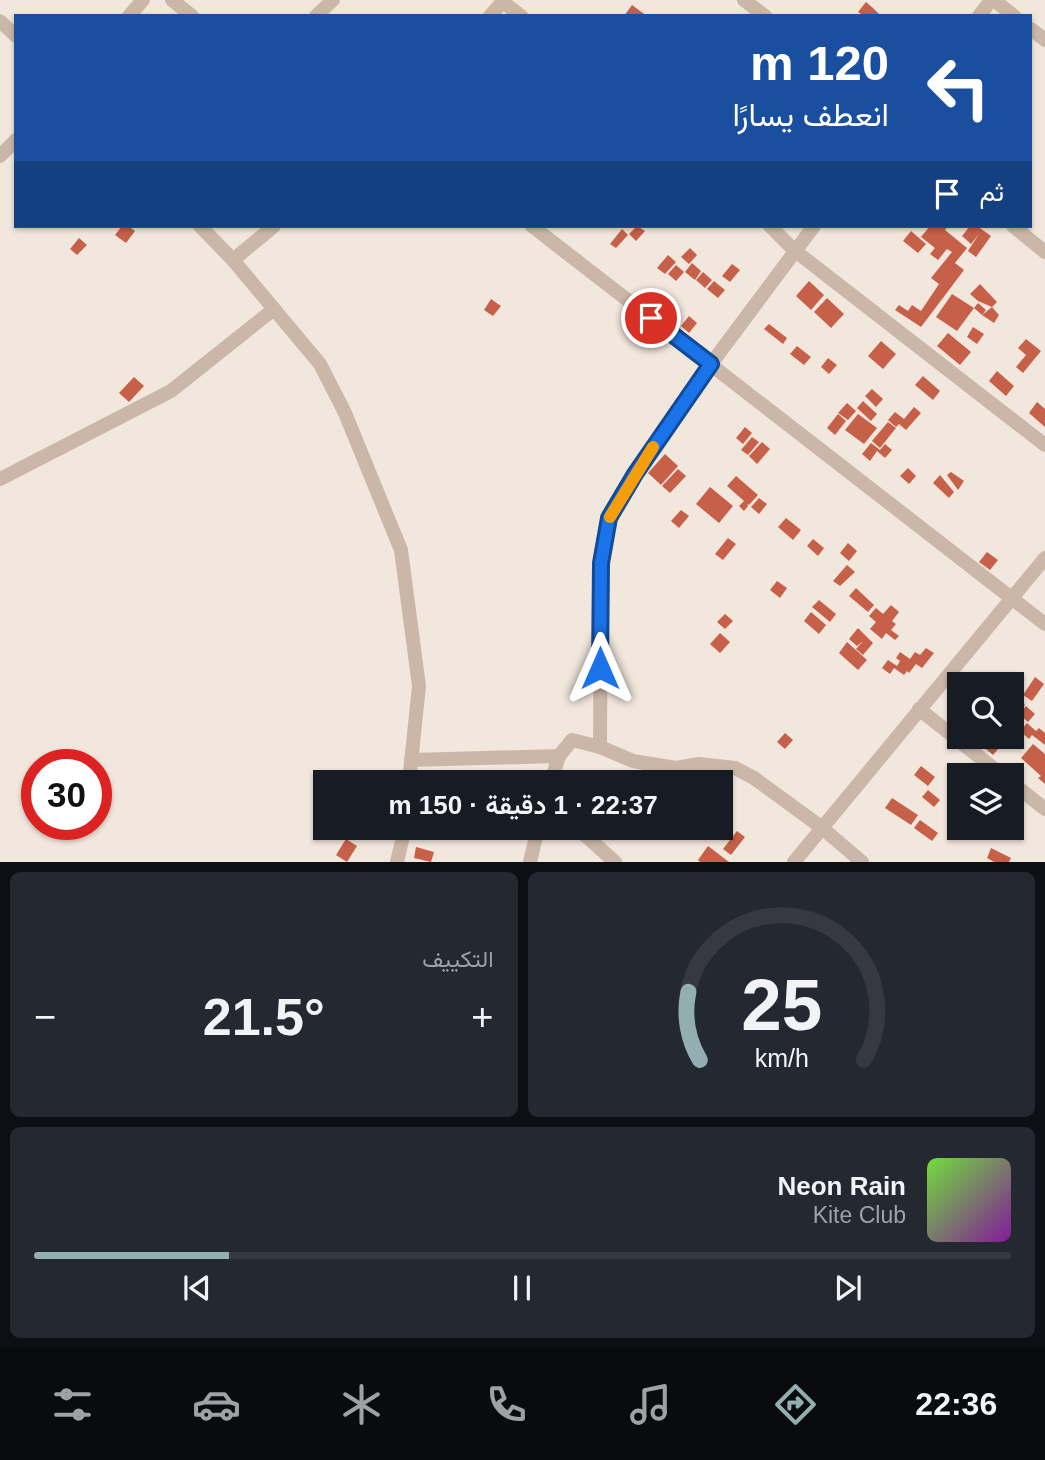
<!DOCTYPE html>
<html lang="ar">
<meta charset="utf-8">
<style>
:root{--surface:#171b24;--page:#242831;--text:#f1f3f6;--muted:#9ea1a6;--line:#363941;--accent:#92aeb0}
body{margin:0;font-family:Arial,Vazirmatn,sans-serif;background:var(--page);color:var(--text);direction:rtl;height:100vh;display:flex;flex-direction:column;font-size:26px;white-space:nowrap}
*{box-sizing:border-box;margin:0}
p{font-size:23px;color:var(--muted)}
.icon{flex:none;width:38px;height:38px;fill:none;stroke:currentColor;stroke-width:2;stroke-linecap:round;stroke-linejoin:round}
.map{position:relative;height:862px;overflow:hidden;direction:ltr}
.sheet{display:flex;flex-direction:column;gap:10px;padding:10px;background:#0d0f14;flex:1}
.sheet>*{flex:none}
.top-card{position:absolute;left:14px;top:14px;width:1018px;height:214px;border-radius:0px;box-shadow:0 2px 5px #0004;direction:rtl;background:#1a4fa0;color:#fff;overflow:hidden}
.fabs{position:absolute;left:947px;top:672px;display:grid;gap:14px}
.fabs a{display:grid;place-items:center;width:77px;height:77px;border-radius:0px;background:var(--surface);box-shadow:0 2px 5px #0004;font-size:35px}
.speed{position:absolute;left:21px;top:749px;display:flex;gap:14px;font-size:35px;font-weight:700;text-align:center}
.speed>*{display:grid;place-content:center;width:91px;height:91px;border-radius:50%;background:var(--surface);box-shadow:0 2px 5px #0004;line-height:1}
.speed .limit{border:10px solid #d22;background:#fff;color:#111}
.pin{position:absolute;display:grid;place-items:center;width:60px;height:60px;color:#fff;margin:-30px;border:4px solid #fff;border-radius:50%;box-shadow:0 2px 7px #0007}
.me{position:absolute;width:77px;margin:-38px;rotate:0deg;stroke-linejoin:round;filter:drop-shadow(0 0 5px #0008)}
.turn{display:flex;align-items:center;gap:24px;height:147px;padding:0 28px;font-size:32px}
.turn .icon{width:91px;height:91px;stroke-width:2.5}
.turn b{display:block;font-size:49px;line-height:60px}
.then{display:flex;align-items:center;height:66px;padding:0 28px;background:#0003;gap:14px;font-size:26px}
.big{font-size:52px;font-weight:600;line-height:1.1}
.sheet .widget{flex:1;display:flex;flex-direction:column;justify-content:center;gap:10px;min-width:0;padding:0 24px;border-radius:10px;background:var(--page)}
.sheet .dial{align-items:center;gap:0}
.dial svg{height:182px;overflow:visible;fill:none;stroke:var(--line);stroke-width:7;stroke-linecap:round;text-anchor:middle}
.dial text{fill:var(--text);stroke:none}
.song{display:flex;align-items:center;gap:21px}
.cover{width:84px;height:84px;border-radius:10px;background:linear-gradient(135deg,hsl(100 70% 55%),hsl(290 70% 35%))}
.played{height:7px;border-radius:4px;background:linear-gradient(90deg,var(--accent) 20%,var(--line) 20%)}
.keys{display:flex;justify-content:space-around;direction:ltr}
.heat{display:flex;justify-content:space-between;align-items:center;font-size:38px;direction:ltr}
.sheet .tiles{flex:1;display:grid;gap:10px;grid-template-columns:1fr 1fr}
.widget:last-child{grid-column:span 2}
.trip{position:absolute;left:313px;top:770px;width:420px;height:70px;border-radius:0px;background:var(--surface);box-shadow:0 2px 5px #0004;font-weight:600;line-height:70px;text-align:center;direction:rtl}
.tab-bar{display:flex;height:112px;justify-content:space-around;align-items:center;background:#090b0e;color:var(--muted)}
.tab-bar .icon{width:49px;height:49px}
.tab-bar .current{color:var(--accent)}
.tab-bar b{font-size:32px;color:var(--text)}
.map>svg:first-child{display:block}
.building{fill:#c66048}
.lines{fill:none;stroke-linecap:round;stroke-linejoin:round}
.street{stroke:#cbb7a9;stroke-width:14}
.route-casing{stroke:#114b97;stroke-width:18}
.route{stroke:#1a73e8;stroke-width:12}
.slow{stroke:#f59e0b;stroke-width:12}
</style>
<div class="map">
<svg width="1045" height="862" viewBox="0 0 1045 862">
<rect width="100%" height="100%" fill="#f2e7dd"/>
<!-- building -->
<g class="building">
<polygon points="866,2 873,8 881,16 864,16 858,12"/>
<polygon points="632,5 647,16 624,16"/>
<polygon points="122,226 128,226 135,231 126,243 115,235"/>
<polygon points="637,226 645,231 636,241 629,234"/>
<polygon points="930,226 948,226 945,230 967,248 955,263 964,270 921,327 895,310 899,305 908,311 912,305 921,311 939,284 931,278 952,252 947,249 938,260 930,254 935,248 921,237"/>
<polygon points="970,226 977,226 991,236 976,257 968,251 979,234 971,244 962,236"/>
<polygon points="622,229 628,235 616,248 610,244"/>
<polygon points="911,231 926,244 918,253 903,241"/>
<polygon points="79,238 87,245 77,255 70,249"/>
<polygon points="690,248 697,255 689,264 681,257"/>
<polygon points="668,255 676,262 665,274 657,268"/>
<polygon points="692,263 701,271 695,280 685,272"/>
<polygon points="732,264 740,270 730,282 722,276"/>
<polygon points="676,265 684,272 676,281 668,274"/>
<polygon points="703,272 712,280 705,288 696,280"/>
<polygon points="714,281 725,290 718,298 707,289"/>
<polygon points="809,281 824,295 811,310 796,296"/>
<polygon points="980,284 997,302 992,307 999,315 994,323 982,315 974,308 978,303 986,310 982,315 992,307 978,301 970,294"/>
<polygon points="952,294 974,308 957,331 936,317"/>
<polygon points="827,298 844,314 831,328 814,312"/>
<polygon points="491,299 501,306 493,316 484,310"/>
<polygon points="689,316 697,323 689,333 681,326"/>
<polygon points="769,324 787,338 783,344 764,329"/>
<polygon points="973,327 984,334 977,344 967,337"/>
<polygon points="948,333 971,352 960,365 937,346"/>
<polygon points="1026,339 1041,351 1023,373 1016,367 1026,355 1018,348"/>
<polygon points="881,341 896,354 883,369 868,356"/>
<polygon points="797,346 811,357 804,365 790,354"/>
<polygon points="828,358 837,365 829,374 821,367"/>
<polygon points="997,371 1014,386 1006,396 989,381"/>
<polygon points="923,376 940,391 933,400 915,385"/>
<polygon points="134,377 144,386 129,402 119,393"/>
<polygon points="872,389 883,399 876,407 865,396"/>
<polygon points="863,401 877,414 871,421 857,408"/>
<polygon points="1037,402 1045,409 1045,427 1029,413"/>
<polygon points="847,403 856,411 848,420 838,413"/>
<polygon points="914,407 921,413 906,430 899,424 896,427 888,420 895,412 904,419"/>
<polygon points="838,414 846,421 835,435 827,428"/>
<polygon points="858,414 877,428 864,444 845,430"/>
<polygon points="888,422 896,428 880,448 872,441"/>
<polygon points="745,427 752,433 743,444 736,438"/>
<polygon points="752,437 759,442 748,455 741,450"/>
<polygon points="762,442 770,449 757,464 749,456"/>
<polygon points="871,443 880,450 885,444 892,450 885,458 877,451 870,461 862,454"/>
<polygon points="665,454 678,466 661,485 648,473"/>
<polygon points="908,468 916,476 909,484 900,476"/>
<polygon points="678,469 686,476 670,493 662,486"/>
<polygon points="951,472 964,481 958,490 947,475"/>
<polygon points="940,475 954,492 949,498 933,483"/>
<polygon points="736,476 758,495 749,505 747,504 748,506 744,511 739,506 744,501 727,486"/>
<polygon points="710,487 733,506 719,523 696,504"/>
<polygon points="759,498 767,504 759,514 751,507"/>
<polygon points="681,510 689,516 679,528 671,521"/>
<polygon points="786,518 801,530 793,540 778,527"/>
<polygon points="728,538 736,544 723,560 715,554"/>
<polygon points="813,539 824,548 818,556 807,546"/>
<polygon points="848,543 857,551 849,561 840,553"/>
<polygon points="987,552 998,560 990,570 979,562"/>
<polygon points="847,565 855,572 840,586 833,581"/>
<polygon points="777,581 787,588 780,598 770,590"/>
<polygon points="856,588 874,605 868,612 849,596"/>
<polygon points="819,600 836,614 830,622 812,607"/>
<polygon points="891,605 899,612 892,621 896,624 891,630 899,636 895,640 886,633 882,639 870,629 876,622 869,616 876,608 883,614"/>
<polygon points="811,612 826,625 819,634 804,621"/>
<polygon points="725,614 733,621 725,629 717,622"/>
<polygon points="858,628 873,643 863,655 856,649 863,641 857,646 849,639"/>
<polygon points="720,633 730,642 720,653 710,644"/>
<polygon points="847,642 867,660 858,670 839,653"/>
<polygon points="926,648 934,653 922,668 916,664 909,673 907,671 904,675 894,668 890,674 882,668 888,660 897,666 900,661 896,658 900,652 910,659 915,652 920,655"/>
<polygon points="1035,677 1044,684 1032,701 1023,695"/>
<polygon points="1012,693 1025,705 1018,713 1012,708"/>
<polygon points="1026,706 1035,714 1028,722 1019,714"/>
<polygon points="1027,723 1036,731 1039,728 1045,733 1045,745 1032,735 1029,739 1020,731"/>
<polygon points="785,733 793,740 785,749 777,742"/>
<polygon points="996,737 1006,740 993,755 986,749"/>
<polygon points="1033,744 1045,754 1045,784 1038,778 1041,776 1021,758"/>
<polygon points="921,766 935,777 928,786 914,775"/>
<polygon points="928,790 940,800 934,807 922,797"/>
<polygon points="892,798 918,815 911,825 885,808"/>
<polygon points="920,820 938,833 932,841 914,828"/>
<polygon points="737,831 745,837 731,855 723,849"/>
<polygon points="346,839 357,846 347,862 336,855"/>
<polygon points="708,846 729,862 700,862 698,860"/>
<polygon points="416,847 434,852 431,862 414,858"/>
<polygon points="991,848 1011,858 1009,862 994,862 987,858"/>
</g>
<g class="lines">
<!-- street -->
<g class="street">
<polyline points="172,0 192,16"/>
<polyline points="744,0 765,16"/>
<polyline points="994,0 1014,16"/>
<polyline points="503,2 521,16"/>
<polyline points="129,16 143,0"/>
<polyline points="316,16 333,0"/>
<polyline points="490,16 504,0"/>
<polyline points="979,16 991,0"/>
<polyline points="0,21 16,36"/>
<polyline points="1031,29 1045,40"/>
<polyline points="0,156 16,140"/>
<polyline points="200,226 233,260 274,226"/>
<polyline points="532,226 1045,624"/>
<polyline points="770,226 794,250 1045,445"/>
<polyline points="1013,226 1045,252"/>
<polyline points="233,260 320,364 345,413 401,550 419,686 409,782"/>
<polyline points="0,479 171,391 274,309"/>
<polyline points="919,709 1002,775"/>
<polyline points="600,747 601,563 609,518 635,474 711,364 814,226"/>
<polyline points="411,760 559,756 572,740 600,747 633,761 676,768 699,764 735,768 754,778 821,827 862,862"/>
<polyline points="551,782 559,756"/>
<polyline points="1012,783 1045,809"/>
<polyline points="577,828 615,862"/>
<polyline points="397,862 405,828"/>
<polyline points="530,862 538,828"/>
<polyline points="794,862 1045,558"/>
</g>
</g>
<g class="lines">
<!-- route casing -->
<g class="route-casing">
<polyline id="route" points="600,668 601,563 609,518 635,474 711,364 651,318"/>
</g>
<!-- route -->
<use href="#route" class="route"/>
<!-- slow -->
<polyline class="slow" points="610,517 653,447"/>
</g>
</svg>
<div class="fabs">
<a><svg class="icon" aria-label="search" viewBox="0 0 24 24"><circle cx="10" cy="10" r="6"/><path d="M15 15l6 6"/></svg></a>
<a><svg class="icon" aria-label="layers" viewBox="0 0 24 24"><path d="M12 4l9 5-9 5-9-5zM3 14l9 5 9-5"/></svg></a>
</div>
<div class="speed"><div class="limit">30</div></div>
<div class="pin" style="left:651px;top:318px;background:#d93025"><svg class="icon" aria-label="arrive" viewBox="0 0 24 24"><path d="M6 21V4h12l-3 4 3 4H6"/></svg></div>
<svg class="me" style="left:600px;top:668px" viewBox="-20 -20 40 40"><path d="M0-17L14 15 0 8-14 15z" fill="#1a73e8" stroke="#fff" stroke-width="4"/></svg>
<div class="trip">22:37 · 1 دقيقة · 150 m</div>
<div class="top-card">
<div class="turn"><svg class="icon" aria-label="left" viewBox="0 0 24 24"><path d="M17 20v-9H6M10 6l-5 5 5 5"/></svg><div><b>120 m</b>انعطف يسارًا</div></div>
<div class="then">ثم<svg class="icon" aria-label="arrive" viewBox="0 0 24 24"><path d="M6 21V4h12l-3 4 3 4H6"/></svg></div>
</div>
</div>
<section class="sheet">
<div class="tiles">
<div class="widget dial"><svg viewBox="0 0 100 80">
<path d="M14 69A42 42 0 1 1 86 69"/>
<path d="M14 69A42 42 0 0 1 9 39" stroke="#92aeb0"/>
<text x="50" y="56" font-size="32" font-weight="700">25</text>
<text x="50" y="72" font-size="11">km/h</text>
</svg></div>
<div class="widget"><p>التكييف</p>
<div class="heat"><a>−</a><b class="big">21.5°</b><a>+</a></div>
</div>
<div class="widget">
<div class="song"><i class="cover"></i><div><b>Neon Rain</b><p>Kite Club</p></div></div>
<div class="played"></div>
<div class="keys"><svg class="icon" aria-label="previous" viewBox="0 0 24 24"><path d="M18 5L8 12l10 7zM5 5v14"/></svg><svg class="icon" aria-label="pause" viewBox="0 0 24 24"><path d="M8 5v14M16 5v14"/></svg><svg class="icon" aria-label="next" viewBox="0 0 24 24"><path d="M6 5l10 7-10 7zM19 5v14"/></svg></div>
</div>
</div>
</section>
<nav class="tab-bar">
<b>22:36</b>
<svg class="icon current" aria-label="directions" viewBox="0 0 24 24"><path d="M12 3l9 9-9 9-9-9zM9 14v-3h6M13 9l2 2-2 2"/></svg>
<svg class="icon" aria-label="music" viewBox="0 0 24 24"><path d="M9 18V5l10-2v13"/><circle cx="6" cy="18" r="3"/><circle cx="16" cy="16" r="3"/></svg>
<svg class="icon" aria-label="phone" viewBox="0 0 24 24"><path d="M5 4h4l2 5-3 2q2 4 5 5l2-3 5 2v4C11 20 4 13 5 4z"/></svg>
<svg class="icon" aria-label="climate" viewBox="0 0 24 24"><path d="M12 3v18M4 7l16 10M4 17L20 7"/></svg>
<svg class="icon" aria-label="car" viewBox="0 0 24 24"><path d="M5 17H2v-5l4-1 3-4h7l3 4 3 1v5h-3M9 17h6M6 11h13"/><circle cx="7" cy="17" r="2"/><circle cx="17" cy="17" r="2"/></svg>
<svg class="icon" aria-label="filters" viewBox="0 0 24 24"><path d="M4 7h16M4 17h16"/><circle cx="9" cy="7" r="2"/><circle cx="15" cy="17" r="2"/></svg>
</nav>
